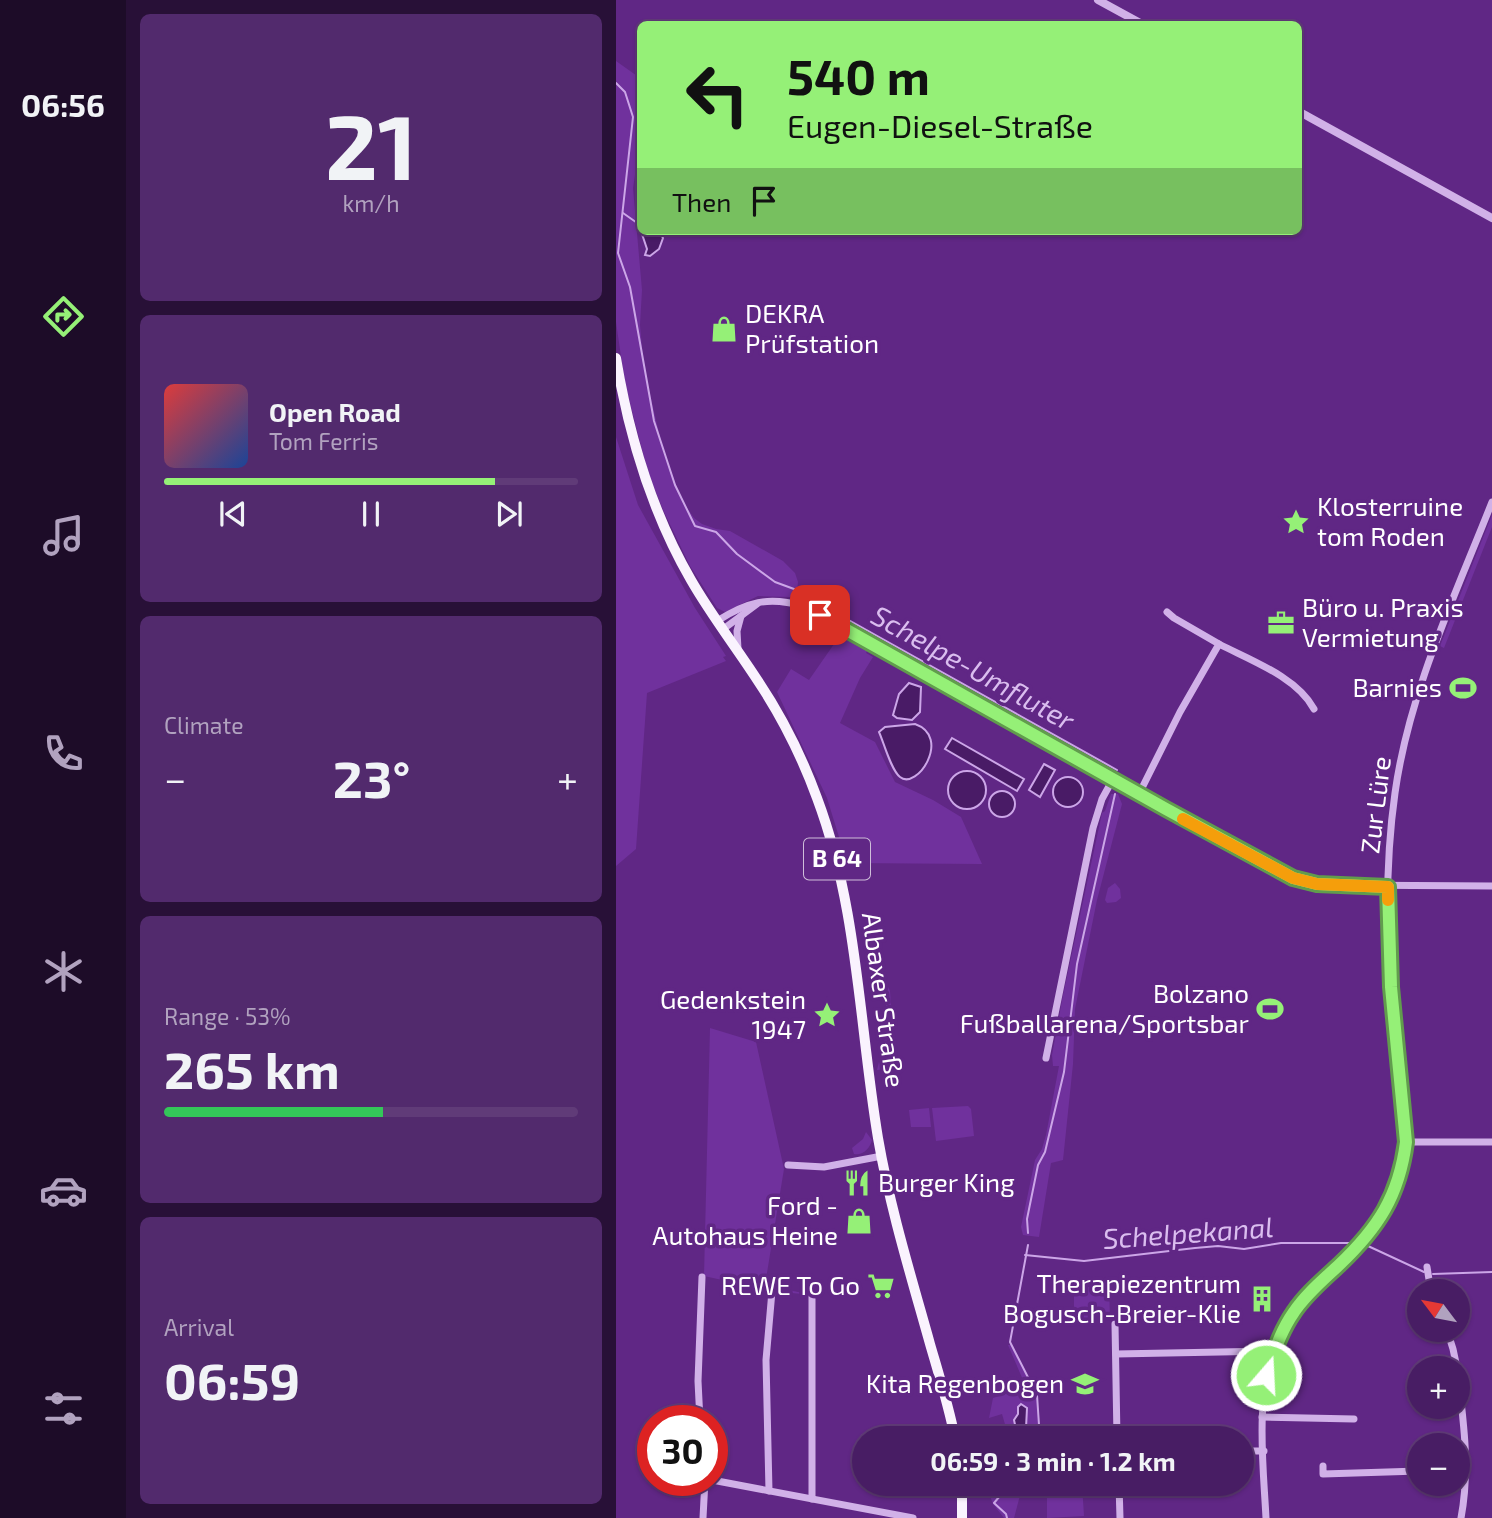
<!DOCTYPE html>
<meta charset="utf-8">
<style>
:root{--surface:#481d64;--page:#522a6d;--text:#f1f3f6;--muted:#b1a2bf;--line:#603b78;--accent:#95f077}
body{margin:0;font-family:"Exo 2",sans-serif;background:var(--page);color:var(--text);height:100vh;display:flex;flex-direction:column;font-size:26px;white-space:nowrap}
*{box-sizing:border-box;margin:0}
p{font-size:23px;color:var(--muted)}
.icon{flex:none;width:38px;height:38px;fill:none;stroke:currentColor;stroke-width:2;stroke-linecap:round;stroke-linejoin:round}
.map{position:relative;flex:1;overflow:hidden}
.side{display:flex;flex-direction:column;gap:14px;padding:14px;background:#281037;width:490px}
.side>*{flex:none}
.guide{position:absolute;left:21px;top:21px;width:665px;height:214px;border-radius:10px;box-shadow:0 2px 5px #0004,0 0 0 2px var(--line);background:#95f077;color:#111;overflow:hidden}
.needle{width:46px;rotate:302deg}
.fabs{position:absolute;left:791px;top:1279px;display:grid;gap:14px}
.fabs a{display:grid;place-items:center;width:63px;height:63px;border-radius:50%;background:var(--surface);box-shadow:0 2px 5px #0004,0 0 0 2px var(--line);font-size:35px}
.speed{position:absolute;left:21px;top:1405px;display:flex;gap:14px;font-size:35px;font-weight:700;text-align:center}
.speed>*{display:grid;place-content:center;width:91px;height:91px;border-radius:50%;background:var(--surface);box-shadow:0 2px 5px #0004,0 0 0 2px var(--line);line-height:1}
.speed .limit{border:10px solid #d22;background:#fff;color:#111}
.pin{position:absolute;display:grid;place-items:center;width:60px;height:60px;color:#fff;margin:-30px;border-radius:14px;box-shadow:0 4px 10px #0006}
.me{position:absolute;width:77px;margin:-38px;rotate:19deg;stroke-linejoin:round;filter:drop-shadow(0 0 5px #0008)}
.turn{display:flex;align-items:center;gap:24px;height:147px;padding:0 35px;font-size:32px}
.turn .icon{width:91px;height:91px;stroke-width:2.5}
.turn b{display:block;font-size:49px;line-height:60px}
.then{display:flex;align-items:center;height:66px;padding:0 35px;background:#0003;gap:14px;font-size:26px}
.big{font-size:52px;font-weight:700;line-height:1.1}
.side .widget{flex:1;display:flex;flex-direction:column;justify-content:center;gap:10px;min-width:0;padding:0 24px;border-radius:10px;background:var(--page)}
.side .dial{align-items:center;gap:0}
.dial b{font-size:91px;line-height:1}
.song{display:flex;align-items:center;gap:21px}
.cover{width:84px;height:84px;border-radius:10px;background:linear-gradient(135deg,hsl(0 70% 55%),hsl(220 70% 35%))}
.played{height:7px;border-radius:4px;background:linear-gradient(90deg,var(--accent) 80%,var(--line) 80%)}
.keys{display:flex;justify-content:space-around;direction:ltr}
.heat{display:flex;justify-content:space-between;align-items:center;font-size:38px;direction:ltr}
.charge{height:10px;border-radius:5px;background:linear-gradient(90deg,#34c759 53%,var(--line) 0)}
.trip{position:absolute;left:236px;top:1426px;width:402px;height:70px;border-radius:35px;background:var(--surface);box-shadow:0 2px 5px #0004,0 0 0 2px var(--line);font-weight:700;line-height:70px;text-align:center}
main{display:flex;flex:1;min-height:0}
.tab-bar{display:flex;flex-direction:column;width:126px;justify-content:space-around;align-items:center;background:#1d0c28;color:var(--muted)}
.tab-bar .icon{width:49px;height:49px}
.tab-bar .active{color:var(--accent)}
.tab-bar b{font-size:32px;color:var(--text)}
.map>svg:first-child{display:block}
.green{fill:#70319d}
.water{fill:#491b66;stroke:#cca6e8;stroke-width:2}
.lines{fill:none;stroke-linecap:round;stroke-linejoin:round}
.stream{stroke:#cca6e8;stroke-width:2}
.minor{stroke:#d1b1e8;stroke-width:7}
.tertiary{stroke:#d1b1e8;stroke-width:8}
.primary{stroke:#faf3fe;stroke-width:10}
.route-casing{stroke:#619c4d;stroke-width:18}
.route{stroke:#95f077;stroke-width:12}
.slow{stroke:#f59e0b;stroke-width:12}
.labels{text-anchor:middle;stroke-width:7;stroke-linejoin:round;paint-order:stroke}
.shield{fill:#602785;stroke:#cfbeda;stroke-width:2}
.shield-label{font-size:24px;font-weight:bold;fill:#fff}
.poi-label{font-size:26px;fill:#fff;stroke:#602785;text-anchor:end}
.street-label{font-size:26px;fill:#fff;stroke:#602785}
.water-label{font-size:28px;font-style:italic;fill:#dabdef;stroke:#602785}
</style>
<main>
<nav class="tab-bar">
<b>06:56</b>
<svg class="icon active" aria-label="directions" viewBox="0 0 24 24"><path d="M12 3l9 9-9 9-9-9zM9 14v-3h6M13 9l2 2-2 2"/></svg>
<svg class="icon" aria-label="music" viewBox="0 0 24 24"><path d="M9 18V5l10-2v13"/><circle cx="6" cy="18" r="3"/><circle cx="16" cy="16" r="3"/></svg>
<svg class="icon" aria-label="phone" viewBox="0 0 24 24"><path d="M5 4h4l2 5-3 2q2 4 5 5l2-3 5 2v4C11 20 4 13 5 4z"/></svg>
<svg class="icon" aria-label="climate" viewBox="0 0 24 24"><path d="M12 3v18M4 7l16 10M4 17L20 7"/></svg>
<svg class="icon" aria-label="car" viewBox="0 0 24 24"><path d="M5 17H2v-5l4-1 3-4h7l3 4 3 1v5h-3M9 17h6M6 11h13"/><circle cx="7" cy="17" r="2"/><circle cx="17" cy="17" r="2"/></svg>
<svg class="icon" aria-label="filters" viewBox="0 0 24 24"><path d="M4 7h16M4 17h16"/><circle cx="9" cy="7" r="2"/><circle cx="15" cy="17" r="2"/></svg>
</nav>
<section class="side">
<div class="widget dial"><b>21</b><p>km/h</p></div>
<div class="widget">
<div class="song"><i class="cover"></i><div><b>Open Road</b><p>Tom Ferris</p></div></div>
<div class="played"></div>
<div class="keys"><svg class="icon" aria-label="previous" viewBox="0 0 24 24"><path d="M18 5L8 12l10 7zM5 5v14"/></svg><svg class="icon" aria-label="pause" viewBox="0 0 24 24"><path d="M8 5v14M16 5v14"/></svg><svg class="icon" aria-label="next" viewBox="0 0 24 24"><path d="M6 5l10 7-10 7zM19 5v14"/></svg></div>
</div>
<div class="widget"><p>Climate</p>
<div class="heat"><a>−</a><b class="big">23°</b><a>+</a></div>
</div>
<div class="widget"><p>Range · 53%</p><b class="big">265 km</b><div class="charge"></div></div>
<div class="widget"><p>Arrival</p><b class="big">06:59</b></div>
</section>
<div class="map">
<svg width="876" height="1518" viewBox="0 0 876 1518">
<rect width="100%" height="100%" fill="#602785"/>
<!-- green -->
<g class="green">
<polygon points="0,61 24,78 24,142 17,188 26,290 24,325 28,369 48,454 67,502 78,518 86,524 100,529 114,531 167,561 179,573 182,582 181,592 174,597 142,596 109,612 101,608 74,566 48,512 32,473 9,384 0,322"/>
<polygon points="0,437 22,505 79,608 110,656 107,657 110,661 31,693 20,849 0,866"/>
<polygon points="876,515 876,527 828,648 824,646"/>
<polygon points="225,634 252,649 250,653 257,657 244,678 224,723 259,742 279,782 317,800 345,817 366,864 231,863 211,798 161,692 175,669 193,680"/>
<polygon points="495,794 502,794 506,804 481,900 459,1009 457,1064 447,1160 435,1163 423,1237 407,1235 405,1227 419,1160 426,1149 430,1135 443,1066 437,1066 436,1055 447,995 486,813 489,811"/>
<polygon points="499,883 504,889 505,898 500,902 491,903 489,900 492,888"/>
<polygon points="270,982 274,991 279,1068 261,1070 270,1034"/>
<polygon points="94,1028 140,1042 168,1169 149,1285 196,1295 156,1291 88,1276"/>
<polygon points="352,1106 355,1109 358,1136 320,1141 316,1108"/>
<polygon points="313,1108 315,1127 295,1127 293,1110"/>
<path d="M250 1132 256 1140C254 1148 247 1156 238 1154L236 1148 247 1139Z"/>
<polygon points="458,1287 493,1287 494,1319 458,1319"/>
<polygon points="392,1345 395,1345 420,1394 425,1437 441,1438 393,1438 386,1414 373,1418 377,1398 410,1387"/>
<polygon points="245,1434 252,1438 248,1438 248,1466 239,1464"/>
<polygon points="383,1484 407,1484 398,1518 388,1518 377,1504 374,1496"/>
<polygon points="431,1484 466,1484 468,1516 431,1518"/>
</g>
<!-- water -->
<g class="water">
<polygon points="25,231 43,231 47,238 43,249 34,256 29,255 31,249"/>
<polygon points="293,683 305,687 304,712 296,720 281,718 277,715 283,694"/>
<path d="M299 724C336 737 301 791 284 777 275 770 268 743 263 732L269 727Z"/>
<polygon points="336,738 408,779 401,791 329,749"/>
<polygon points="428,764 439,770 424,797 413,790"/>
<circle cx="351" cy="790" r="19"/>
<circle cx="452" cy="792" r="15"/>
<circle cx="386" cy="804" r="13"/>
<polygon points="405,1404 411,1408 410,1428 404,1431 400,1429 398,1420 402,1414 402,1407"/>
</g>
<g class="lines">
<!-- stream -->
<g class="stream">
<polyline points="0,83 9,92 17,117 2,253 14,287 38,421 59,485 79,526 100,532 121,554 159,582 178,589"/>
<polyline points="7,213 24,225"/>
<polyline points="195,599 501,770"/>
<polyline points="412,1233 411,1219 422,1165 429,1152 448,1072 461,964 499,794"/>
<polyline points="412,1245 394,1342 421,1395 423,1425 420,1438"/>
<polyline points="752,1246 808,1272"/>
<polyline points="409,1255 468,1261 579,1248 602,1246 628,1249 665,1243 738,1243"/>
<polyline points="817,1274 876,1272"/>
<polyline points="391,1518 390,1514 378,1503 394,1484"/>
</g>
<!-- minor -->
<g class="minor">
<path d="M101 621C131 602 152 596 187 606L655 866 677 878 701 884 720 885 876 886"/>
<polyline points="106,630 141,604"/>
<path d="M603 644C634 660 681 677 698 709"/>
<polyline points="122,649 121,631 125,616"/>
<polyline points="523,794 564,712 603,644 558,618 551,612"/>
<polyline points="430,1058 477,828 486,799 497,779"/>
<polyline points="790,1142 876,1142"/>
<polyline points="172,1165 208,1167 266,1156"/>
<polyline points="811,1267 815,1292"/>
<polyline points="499,1324 501,1438"/>
<polyline points="831,1330 837,1349 841,1368"/>
<polyline points="500,1354 658,1351"/>
<path d="M842 1376C848 1424 854 1470 845 1518"/>
<polyline points="646,1417 738,1419"/>
<polyline points="84,1421 82,1381 86,1277"/>
<polyline points="626,1451 648,1451"/>
<polyline points="707,1466 707,1474 803,1471"/>
<polyline points="96,1480 297,1518"/>
<polyline points="503,1484 504,1518"/>
<polyline points="153,1491 150,1360 156,1291"/>
<polyline points="196,1499 196,1295"/>
<polyline points="87,1518 89,1480"/>
<path d="M650 1518C647 1459 638 1394 663 1339 686 1287 740 1260 768 1213 782 1191 787 1167 790 1142 787 1089 778 1036 774 984 770 921 770 856 779 793 793 692 839 596 876 502"/>
</g>
<!-- tertiary -->
<g class="tertiary">
<polyline points="482,0 526,24"/>
<polyline points="682,111 876,218"/>
</g>
<!-- primary -->
<g class="primary">
<path d="M0 358C13 436 35 511 75 580 95 615 120 647 142 681 166 717 186 757 201 798 242 907 243 1024 262 1138 274 1208 295 1276 314 1344 323 1375 333 1407 339 1438"/>
<polyline points="346,1484 346,1518"/>
</g>
</g>
<g class="lines">
<!-- route casing -->
<g class="route-casing">
<path id="route" d="M204 615 550 809 677 878 701 884 772 887 775 987 790 1142C783 1196 762 1228 723 1265 707 1280 690 1294 678 1312 664 1332 658 1353 650 1375"/>
</g>
<!-- route -->
<use href="#route" class="route"/>
<!-- slow -->
<polyline class="slow" points="567,819 677,878 701,884 772,887 772,900"/>
</g>
<!-- icons -->
<defs>
<g id="shop-bare" transform="scale(2.1)"><path d="M-5-2.5h2.3a2.7 3.5 0 0 1 5.4 0H5L5.5 6h-11ZM-1.5-2.5h3a1.5 2.3 0 0 0-3 0Z" fill="#95f077" stroke="#602785" stroke-width="2.5" paint-order="stroke"/></g>
<g id="sight-bare" transform="scale(2.1)"><path d="M0-6L1.8-2.2L6-1.7L2.9 1.2L3.7 5.4L0 3.3L-3.7 5.4L-2.9 1.2L-6-1.7L-1.8-2.2Z" fill="#95f077" stroke="#602785" stroke-width="2.5" paint-order="stroke"/></g>
<g id="office-bare" transform="scale(2.1)"><path d="M-6-3h4V-5.5h4V-3h4V5H-6ZM-1-4.5V-3h2v-1.5ZM-6 0V1H6V0Z" fill="#95f077" stroke="#602785" stroke-width="2.5" paint-order="stroke"/></g>
<g id="stadium-bare" transform="scale(2.1)"><path d="M0-5a6.5 5 0 1 0 0 10a6.5 5 0 1 0 0-10ZM-3.5-1.8h7v3.6h-7Z" fill="#95f077" stroke="#602785" stroke-width="2.5" paint-order="stroke"/></g>
<g id="restaurant-bare" transform="scale(2.1)"><path d="M-5-6h1v4h1v-4h1v4h1v-4h1v5L-1.5 .5V6h-2V.5L-5-1ZM5-6V6H3V1.5H1.5Q1.5-4 5-6Z" fill="#95f077" stroke="#602785" stroke-width="2.5" paint-order="stroke"/></g>
<g id="supermarket-bare" transform="scale(2.1)"><path d="M-6-5.5h2.5l.6 2H6L4.5 2H-2.5L-4.4-4H-6ZM-1.5 3.2a1.3 1.3 0 1 0 .1 0ZM3 3.2a1.3 1.3 0 1 0 .1 0Z" fill="#95f077" stroke="#602785" stroke-width="2.5" paint-order="stroke"/></g>
<g id="building-bare" transform="scale(2.1)"><path d="M-4-6H4V6H1V3H-1V6H-4ZM-2.5-4.3h1.7v1.8h-1.7ZM.8-4.3h1.7v1.8H.8ZM-2.5-1h1.7V.8h-1.7ZM.8-1h1.7V.8H.8Z" fill="#95f077" stroke="#602785" stroke-width="2.5" paint-order="stroke"/></g>
<g id="school-bare" transform="scale(2.1)"><path d="M0-5L7-2L0 1L-7-2ZM-4 1L0 2.5L4 1V4Q0 6-4 4Z" fill="#95f077" stroke="#602785" stroke-width="2.5" paint-order="stroke"/></g>
</defs>
<g fill-rule="evenodd">
<use href="#shop-bare" x="108" y="329"/>
<use href="#sight-bare" x="680" y="522"/>
<use href="#office-bare" x="665" y="623"/>
<use href="#stadium-bare" x="847" y="688"/>
<use href="#stadium-bare" x="654" y="1009"/>
<use href="#sight-bare" x="211" y="1015"/>
<use href="#restaurant-bare" x="241" y="1183"/>
<use href="#shop-bare" x="243" y="1221"/>
<use href="#supermarket-bare" x="265" y="1286"/>
<use href="#building-bare" x="646" y="1299"/>
<use href="#school-bare" x="469" y="1384"/>
</g>
<g class="labels">
<!-- shield labels -->
<rect class="shield" x="188" y="838.5" width="66" height="41" rx="5"/>
<g class="shield-label">
<text x="221" y="867">B 64</text>
</g>
<!-- poi labels -->
<g class="poi-label">
<text x="129" y="323" text-anchor="start">DEKRA<tspan x="129" dy="30">Prüfstation</tspan></text>
<text x="701" y="516" text-anchor="start">Klosterruine<tspan x="701" dy="30">tom Roden</tspan></text>
<text x="686" y="617" text-anchor="start">Büro u. Praxis<tspan x="686" dy="30">Vermietung</tspan></text>
<text x="826" y="697">Barnies</text>
<text x="633" y="1003">Bolzano<tspan x="633" dy="30">Fußballarena/Sportsbar</tspan></text>
<text x="190" y="1009">Gedenkstein<tspan x="190" dy="30">1947</tspan></text>
<text x="262" y="1192" text-anchor="start">Burger King</text>
<text x="222" y="1215">Ford -<tspan x="222" dy="30">Autohaus Heine</tspan></text>
<text x="625" y="1293">Therapiezentrum<tspan x="625" dy="30">Bogusch-Breier-Klie</tspan></text>
<text x="244" y="1295">REWE To Go</text>
<text x="448" y="1393">Kita Regenbogen</text>
</g>
<!-- street labels -->
<g class="street-label">
<text transform="translate(760 805) rotate(-83)" y="9">Zur Lüre</text>
<text transform="translate(267 1000) rotate(82)" y="9">Albaxer Straße</text>
</g>
<!-- water labels -->
<g class="water-label">
<text transform="translate(357 668) rotate(29)" y="10">Schelpe-Umfluter</text>
<text transform="translate(572 1233) rotate(-4)" y="10">Schelpekanal</text>
</g>
</g>
</svg>
<div class="fabs">
<a><svg class="needle" viewBox="-14 -14 28 28"><path d="M0-13l5 13h-10z" fill="#e53935"/><path d="M0 13l5-13h-10z" fill="#b1a2bf"/></svg></a>
<a>+</a>
<a>−</a>
</div>
<div class="speed"><div class="limit">30</div></div>
<div class="pin" style="left:204px;top:615px;background:#d93025"><svg class="icon" aria-label="arrive" viewBox="0 0 24 24"><path d="M6 21V4h12l-3 4 3 4H6"/></svg></div>
<svg class="me" style="left:650px;top:1375px" viewBox="-20 -20 40 40"><circle r="17" fill="#95f077" stroke="#fff" stroke-width="3"/><path d="M0-11L8 9 0 5-8 9z" fill="#fff"/></svg>
<div class="trip">06:59 · 3 min · 1.2 km</div>
<div class="guide">
<div class="turn"><svg class="icon" aria-label="left" viewBox="0 0 24 24"><path d="M17 20v-9H6M10 6l-5 5 5 5"/></svg><div><b>540 m</b>Eugen-Diesel-Straße</div></div>
<div class="then">Then<svg class="icon" aria-label="arrive" viewBox="0 0 24 24"><path d="M6 21V4h12l-3 4 3 4H6"/></svg></div>
</div>
</div>
</main>
